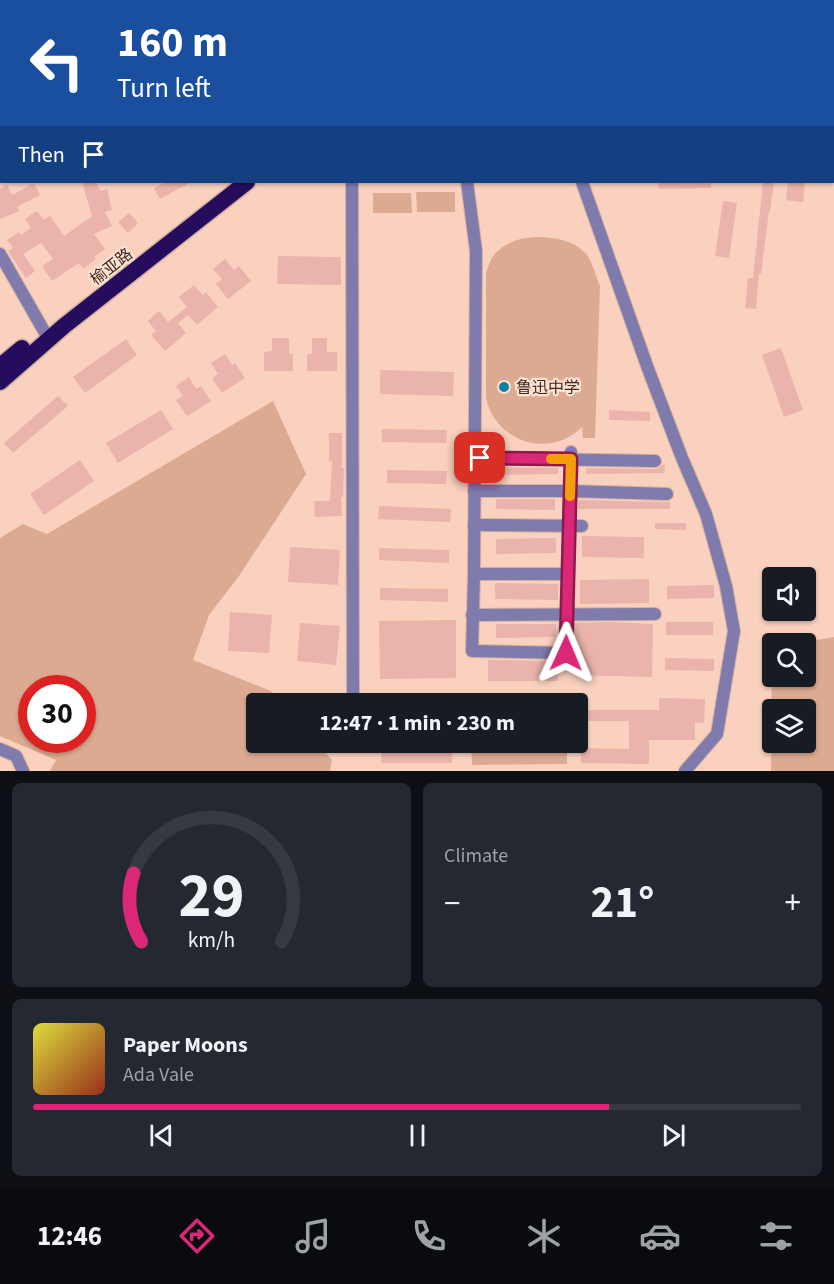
<!DOCTYPE html>
<meta charset="utf-8">
<style>
:root{--surface:#171b24;--page:#242831;--text:#f1f3f6;--muted:#9ea1a6;--line:#363941;--accent:#db2777}
body{margin:0;font-family:"Source Sans 3","Noto Sans SC",sans-serif;background:var(--page);color:var(--text);height:100vh;display:flex;flex-direction:column;font-size:22px;white-space:nowrap}
*{box-sizing:border-box;margin:0}
p{font-size:20px;color:var(--muted)}
.icon{flex:none;width:33px;height:33px;fill:none;stroke:currentColor;stroke-width:2;stroke-linecap:round;stroke-linejoin:round}
.map{position:relative;height:771px;overflow:hidden}
.sheet{display:flex;flex-direction:column;gap:12px;padding:12px;background:#0d0f14;flex:1}
.sheet>*{flex:none}
.top-card{position:absolute;left:0px;top:0px;width:834px;height:183px;box-shadow:0 2px 4px #0004;background:#1a4fa0;color:#fff;overflow:hidden}
.fabs{position:absolute;left:762px;top:567px;display:grid;gap:12px}
.fabs a{display:grid;place-items:center;width:54px;height:54px;border-radius:6px;background:var(--surface);box-shadow:0 2px 4px #0004;font-size:30px}
.speed{position:absolute;left:18px;top:675px;display:flex;gap:12px;font-size:30px;font-weight:700;text-align:center}
.speed>*{display:grid;place-content:center;width:78px;height:78px;border-radius:50%;background:var(--surface);box-shadow:0 2px 4px #0004;line-height:1}
.speed .limit{border:9px solid #d22;background:#fff;color:#111}
.pin{position:absolute;display:grid;place-items:center;width:51px;height:51px;color:#fff;margin:-26px;border-radius:12px;box-shadow:0 3px 9px #0006}
.me{position:absolute;width:66px;margin:-33px;rotate:1deg;stroke-linejoin:round;filter:drop-shadow(0 0 4px #0008)}
.turn{display:flex;align-items:center;gap:21px;height:126px;padding:0 18px;font-size:27px}
.turn .icon{width:78px;height:78px;stroke-width:2.5}
.turn b{display:block;font-size:42px;line-height:51px}
.then{display:flex;align-items:center;height:57px;padding:0 18px;background:#0003;gap:12px;font-size:22px}
.big{font-size:45px;font-weight:700;line-height:1.1}
.sheet .card{flex:1;display:flex;flex-direction:column;justify-content:center;gap:9px;min-width:0;padding:0 21px;border-radius:9px;background:var(--page)}
.sheet .dial{align-items:center;gap:0}
.dial svg{height:156px;overflow:visible;fill:none;stroke:var(--line);stroke-width:7;stroke-linecap:round;text-anchor:middle}
.dial text{fill:var(--text);stroke:none}
.song{display:flex;align-items:center;gap:18px}
.cover{width:72px;height:72px;border-radius:9px;background:linear-gradient(135deg,hsl(60 70% 55%),hsl(10 70% 35%))}
.played{height:6px;border-radius:3px;background:linear-gradient(90deg,var(--accent) 75%,var(--line) 75%)}
.keys{display:flex;justify-content:space-around;direction:ltr}
.heat{display:flex;justify-content:space-between;align-items:center;font-size:33px;direction:ltr}
.sheet .tiles{flex:1;display:grid;gap:12px;grid-template-columns:1fr 1fr}
.card:last-child{grid-column:span 2}
.trip{position:absolute;left:246px;top:693px;width:342px;height:60px;border-radius:6px;background:var(--surface);box-shadow:0 2px 4px #0004;font-weight:700;line-height:60px;text-align:center}
.tab-bar{display:flex;height:96px;justify-content:space-around;align-items:center;background:#090b0e;color:var(--muted)}
.tab-bar .icon{width:42px;height:42px}
.tab-bar .selected{color:var(--accent)}
.tab-bar b{font-size:27px;color:var(--text)}
.map>svg:first-child{display:block}
.green{fill:#dcaa91;fill-rule:evenodd}
.building{fill:#eab4ac}
.lines{fill:none;stroke-linecap:round;stroke-linejoin:round}
.minor-casing{stroke:#d3b09f;stroke-width:14}
.highway-casing{stroke:#d3b09f;stroke-width:19}
.minor{stroke:#7f7bac;stroke-width:12}
.highway{stroke:#250c5d;stroke-width:16}
.route-casing{stroke:#8e194d;stroke-width:15}
.route{stroke:#db2777;stroke-width:10}
.slow{stroke:#f59e0b;stroke-width:10}
.poi-dot{fill:#0d83a9;stroke:#ffe1d2;stroke-width:2}
.labels{text-anchor:middle;stroke-width:4.5;stroke-linejoin:round;paint-order:stroke}
.street-label{font-size:16px;fill:#3c2a21;stroke:#ffe1d2}
.poi-label{font-size:16px;fill:#3c2a21;stroke:#ffe1d2;text-anchor:start}
</style>
<div class="map">
<svg width="834" height="771" viewBox="0 0 834 771">
<rect width="100%" height="100%" fill="#f9d1be"/>
<!-- green -->
<g class="green">
<polygon points="416,192 455,192 455,212 417,212"/>
<polygon points="373,193 411,193 412,213 373,213"/>
<path d="M534 237C552 237 574 239 587 255 593 264 596 276 600 286L595 438H583L582 427C550 459 496 443 486 398V273C488 267 490 260 494 255 504 243 519 238 534 237Z"/>
<path d="M273 401 306 474 239 576 209 615 193 660 271 691 282 703 256 704V742L316 743 332 760 330 771H50L56 760 0 736V538L23 524 47 534ZM32 688H82V740H32Z"/>
<path d="M834 637V771H771L772 649V676H806V644L799 643ZM772 710H806V742H772Z"/>
<polygon points="471,743 567,743 567,764 472,765"/>
</g>
<!-- building -->
<g class="building">
<polygon points="82,182 97,182 100,191 107,189 112,210 105,212 112,226 94,234 105,249 94,257 96,259 83,269 79,263 52,281 42,266 53,259 41,243 23,254 35,271 26,278 8,251 13,248 7,240 19,232 21,235 31,228 25,219 37,211 44,220 50,216 64,236 92,216"/>
<polygon points="166,182 191,182 160,199 154,188"/>
<polygon points="658,182 711,182 711,188 659,189"/>
<polygon points="763,182 774,182 770,211 769,211 761,274 759,274 756,309 745,308 748,278 753,278"/>
<polygon points="788,182 805,182 803,202 786,200"/>
<polygon points="34,183 40,195 17,207 19,211 0,219 0,189 7,185 12,195"/>
<polygon points="723,201 737,203 729,258 715,256"/>
<polygon points="129,213 138,223 128,233 118,222"/>
<polygon points="278,256 341,257 341,285 277,284"/>
<polygon points="225,259 234,270 239,266 251,281 228,299 216,284 222,279 213,269"/>
<polygon points="194,285 203,295 206,292 218,307 197,325 188,315 178,323 186,333 165,351 151,335 156,331 148,321 159,311 168,322 187,307 179,297"/>
<polygon points="272,338 289,338 289,354 293,354 293,371 264,371 264,352 272,351"/>
<polygon points="312,338 327,338 327,352 337,352 337,371 307,371 307,354 312,354"/>
<polygon points="126,339 137,355 85,393 73,377"/>
<polygon points="781,348 803,410 784,417 762,355"/>
<polygon points="225,354 232,365 235,363 245,378 222,393 212,378 218,374 211,363"/>
<polygon points="380,370 454,372 453,396 380,394"/>
<polygon points="189,377 196,389 201,386 211,401 187,416 176,400 183,396 176,386"/>
<polygon points="58,396 68,406 13,453 4,443"/>
<polygon points="161,410 173,429 118,463 106,443"/>
<polygon points="609,410 650,412 650,421 609,420"/>
<polygon points="382,429 447,430 446,443 382,442"/>
<polygon points="329,433 342,433 342,468 344,468 343,497 341,497 342,516 315,517 314,501 330,501 332,461 329,461"/>
<polygon points="80,460 94,481 44,515 30,494"/>
<polygon points="662,465 665,465 665,473 586,474 586,468 655,469 659,468"/>
<polygon points="496,467 558,468 558,474 497,475"/>
<polygon points="387,470 447,471 446,484 387,483"/>
<polygon points="496,499 555,499 555,510 496,509"/>
<polygon points="578,500 670,502 670,509 578,509"/>
<polygon points="379,506 451,509 450,522 378,519"/>
<polygon points="655,523 686,523 686,530 655,529"/>
<polygon points="582,536 644,537 644,558 582,557"/>
<polygon points="556,538 556,553 496,554 496,539"/>
<polygon points="290,547 340,550 338,585 288,582"/>
<polygon points="379,548 449,550 449,563 379,560"/>
<polygon points="649,579 649,603 580,604 580,580"/>
<polygon points="495,583 558,584 558,600 495,599"/>
<polygon points="714,585 714,598 667,599 667,586"/>
<polygon points="380,588 448,589 448,602 380,600"/>
<polygon points="230,612 272,615 269,653 228,651"/>
<polygon points="456,620 456,678 380,679 379,621"/>
<polygon points="610,622 653,624 652,677 573,675 574,623"/>
<rect x="666" y="622" width="47" height="13"/>
<polygon points="300,623 340,626 336,665 297,661"/>
<polygon points="496,624 556,624 556,637 496,638"/>
<polygon points="665,658 714,659 714,671 665,670"/>
<polygon points="488,660 558,661 558,681 488,681"/>
<polygon points="659,698 705,699 704,723 695,722 695,740 649,740 649,764 581,763 581,748 629,749 629,721 580,721 580,710 659,710"/>
<polygon points="382,742 396,742 396,749 452,749 452,763 381,763"/>
</g>
<g class="lines">
<!-- minor casing -->
<g class="minor-casing">
<g id="minor">
<polyline points="352,182 353,693"/>
<polyline points="467,182 476,251 474,574 472,651 565,653 571,452"/>
<polyline points="582,182 647,366 682,458 706,514 726,586 734,631 717,734 685,771"/>
<polyline points="0,254 44,331"/>
<polyline points="480,458 655,461"/>
<polyline points="474,491 570,491 667,494"/>
<polyline points="474,525 582,526"/>
<polyline points="474,574 568,574"/>
<polyline points="472,615 655,614"/>
<polyline points="0,749 16,756 23,771"/>
</g>
</g>
<!-- highway casing -->
<g class="highway-casing">
<g id="highway">
<polyline points="484,2 488,0"/>
<polyline points="546,2 551,0"/>
<polyline points="0,366 22,348"/>
<polyline points="0,382 64,326 247,182"/>
</g>
</g>
<!-- minor -->
<use href="#minor" class="minor"/>
<!-- highway -->
<use href="#highway" class="highway"/>
</g>
<g class="lines">
<!-- route casing -->
<g class="route-casing">
<polyline id="route" points="480,458 571,459 566,653"/>
</g>
<!-- route -->
<use href="#route" class="route"/>
<!-- slow -->
<polyline class="slow" points="551,459 571,459 570,496"/>
</g>
<!-- markers -->
<circle class="poi-dot" cx="504" cy="387" r="6"/>
<g class="labels">
<!-- street labels -->
<g class="street-label">
<text transform="translate(111 266) rotate(-38)" y="6">榆亚路</text>
</g>
<!-- poi labels -->
<g class="poi-label">
<text x="516" y="393">鲁迅中学</text>
</g>
</g>
</svg>
<div class="fabs">
<a><svg class="icon" aria-label="sound" viewBox="0 0 24 24"><path d="M4 9h4l5-4v14l-5-4H4zM17 9q2 3 0 6"/></svg></a>
<a><svg class="icon" aria-label="search" viewBox="0 0 24 24"><circle cx="10" cy="10" r="6"/><path d="M15 15l6 6"/></svg></a>
<a><svg class="icon" aria-label="layers" viewBox="0 0 24 24"><path d="M12 4l9 5-9 5-9-5zM3 14l9 5 9-5"/></svg></a>
</div>
<div class="speed"><div class="limit">30</div></div>
<div class="pin" style="left:480px;top:458px;background:#d93025"><svg class="icon" aria-label="arrive" viewBox="0 0 24 24"><path d="M6 21V4h12l-3 4 3 4H6"/></svg></div>
<svg class="me" style="left:566px;top:653px" viewBox="-20 -20 40 40"><path d="M0-17L14 15 0 8-14 15z" fill="#db2777" stroke="#fff" stroke-width="4"/></svg>
<div class="trip">12:47 · 1 min · 230 m</div>
<div class="top-card">
<div class="turn"><svg class="icon" aria-label="left" viewBox="0 0 24 24"><path d="M17 20v-9H6M10 6l-5 5 5 5"/></svg><div><b>160 m</b>Turn left</div></div>
<div class="then">Then<svg class="icon" aria-label="arrive" viewBox="0 0 24 24"><path d="M6 21V4h12l-3 4 3 4H6"/></svg></div>
</div>
</div>
<section class="sheet">
<div class="tiles">
<div class="card dial"><svg viewBox="0 0 100 80">
<path d="M14 69A42 42 0 1 1 86 69"/>
<path d="M14 69A42 42 0 0 1 10 34" stroke="#db2777"/>
<text x="50" y="56" font-size="32" font-weight="700">29</text>
<text x="50" y="72" font-size="11">km/h</text>
</svg></div>
<div class="card"><p>Climate</p>
<div class="heat"><a>−</a><b class="big">21°</b><a>+</a></div>
</div>
<div class="card">
<div class="song"><i class="cover"></i><div><b>Paper Moons</b><p>Ada Vale</p></div></div>
<div class="played"></div>
<div class="keys"><svg class="icon" aria-label="previous" viewBox="0 0 24 24"><path d="M18 5L8 12l10 7zM5 5v14"/></svg><svg class="icon" aria-label="pause" viewBox="0 0 24 24"><path d="M8 5v14M16 5v14"/></svg><svg class="icon" aria-label="next" viewBox="0 0 24 24"><path d="M6 5l10 7-10 7zM19 5v14"/></svg></div>
</div>
</div>
</section>
<nav class="tab-bar">
<b>12:46</b>
<svg class="icon selected" aria-label="directions" viewBox="0 0 24 24"><path d="M12 3l9 9-9 9-9-9zM9 14v-3h6M13 9l2 2-2 2"/></svg>
<svg class="icon" aria-label="music" viewBox="0 0 24 24"><path d="M9 18V5l10-2v13"/><circle cx="6" cy="18" r="3"/><circle cx="16" cy="16" r="3"/></svg>
<svg class="icon" aria-label="phone" viewBox="0 0 24 24"><path d="M5 4h4l2 5-3 2q2 4 5 5l2-3 5 2v4C11 20 4 13 5 4z"/></svg>
<svg class="icon" aria-label="climate" viewBox="0 0 24 24"><path d="M12 3v18M4 7l16 10M4 17L20 7"/></svg>
<svg class="icon" aria-label="car" viewBox="0 0 24 24"><path d="M5 17H2v-5l4-1 3-4h7l3 4 3 1v5h-3M9 17h6M6 11h13"/><circle cx="7" cy="17" r="2"/><circle cx="17" cy="17" r="2"/></svg>
<svg class="icon" aria-label="filters" viewBox="0 0 24 24"><path d="M4 7h16M4 17h16"/><circle cx="9" cy="7" r="2"/><circle cx="15" cy="17" r="2"/></svg>
</nav>
